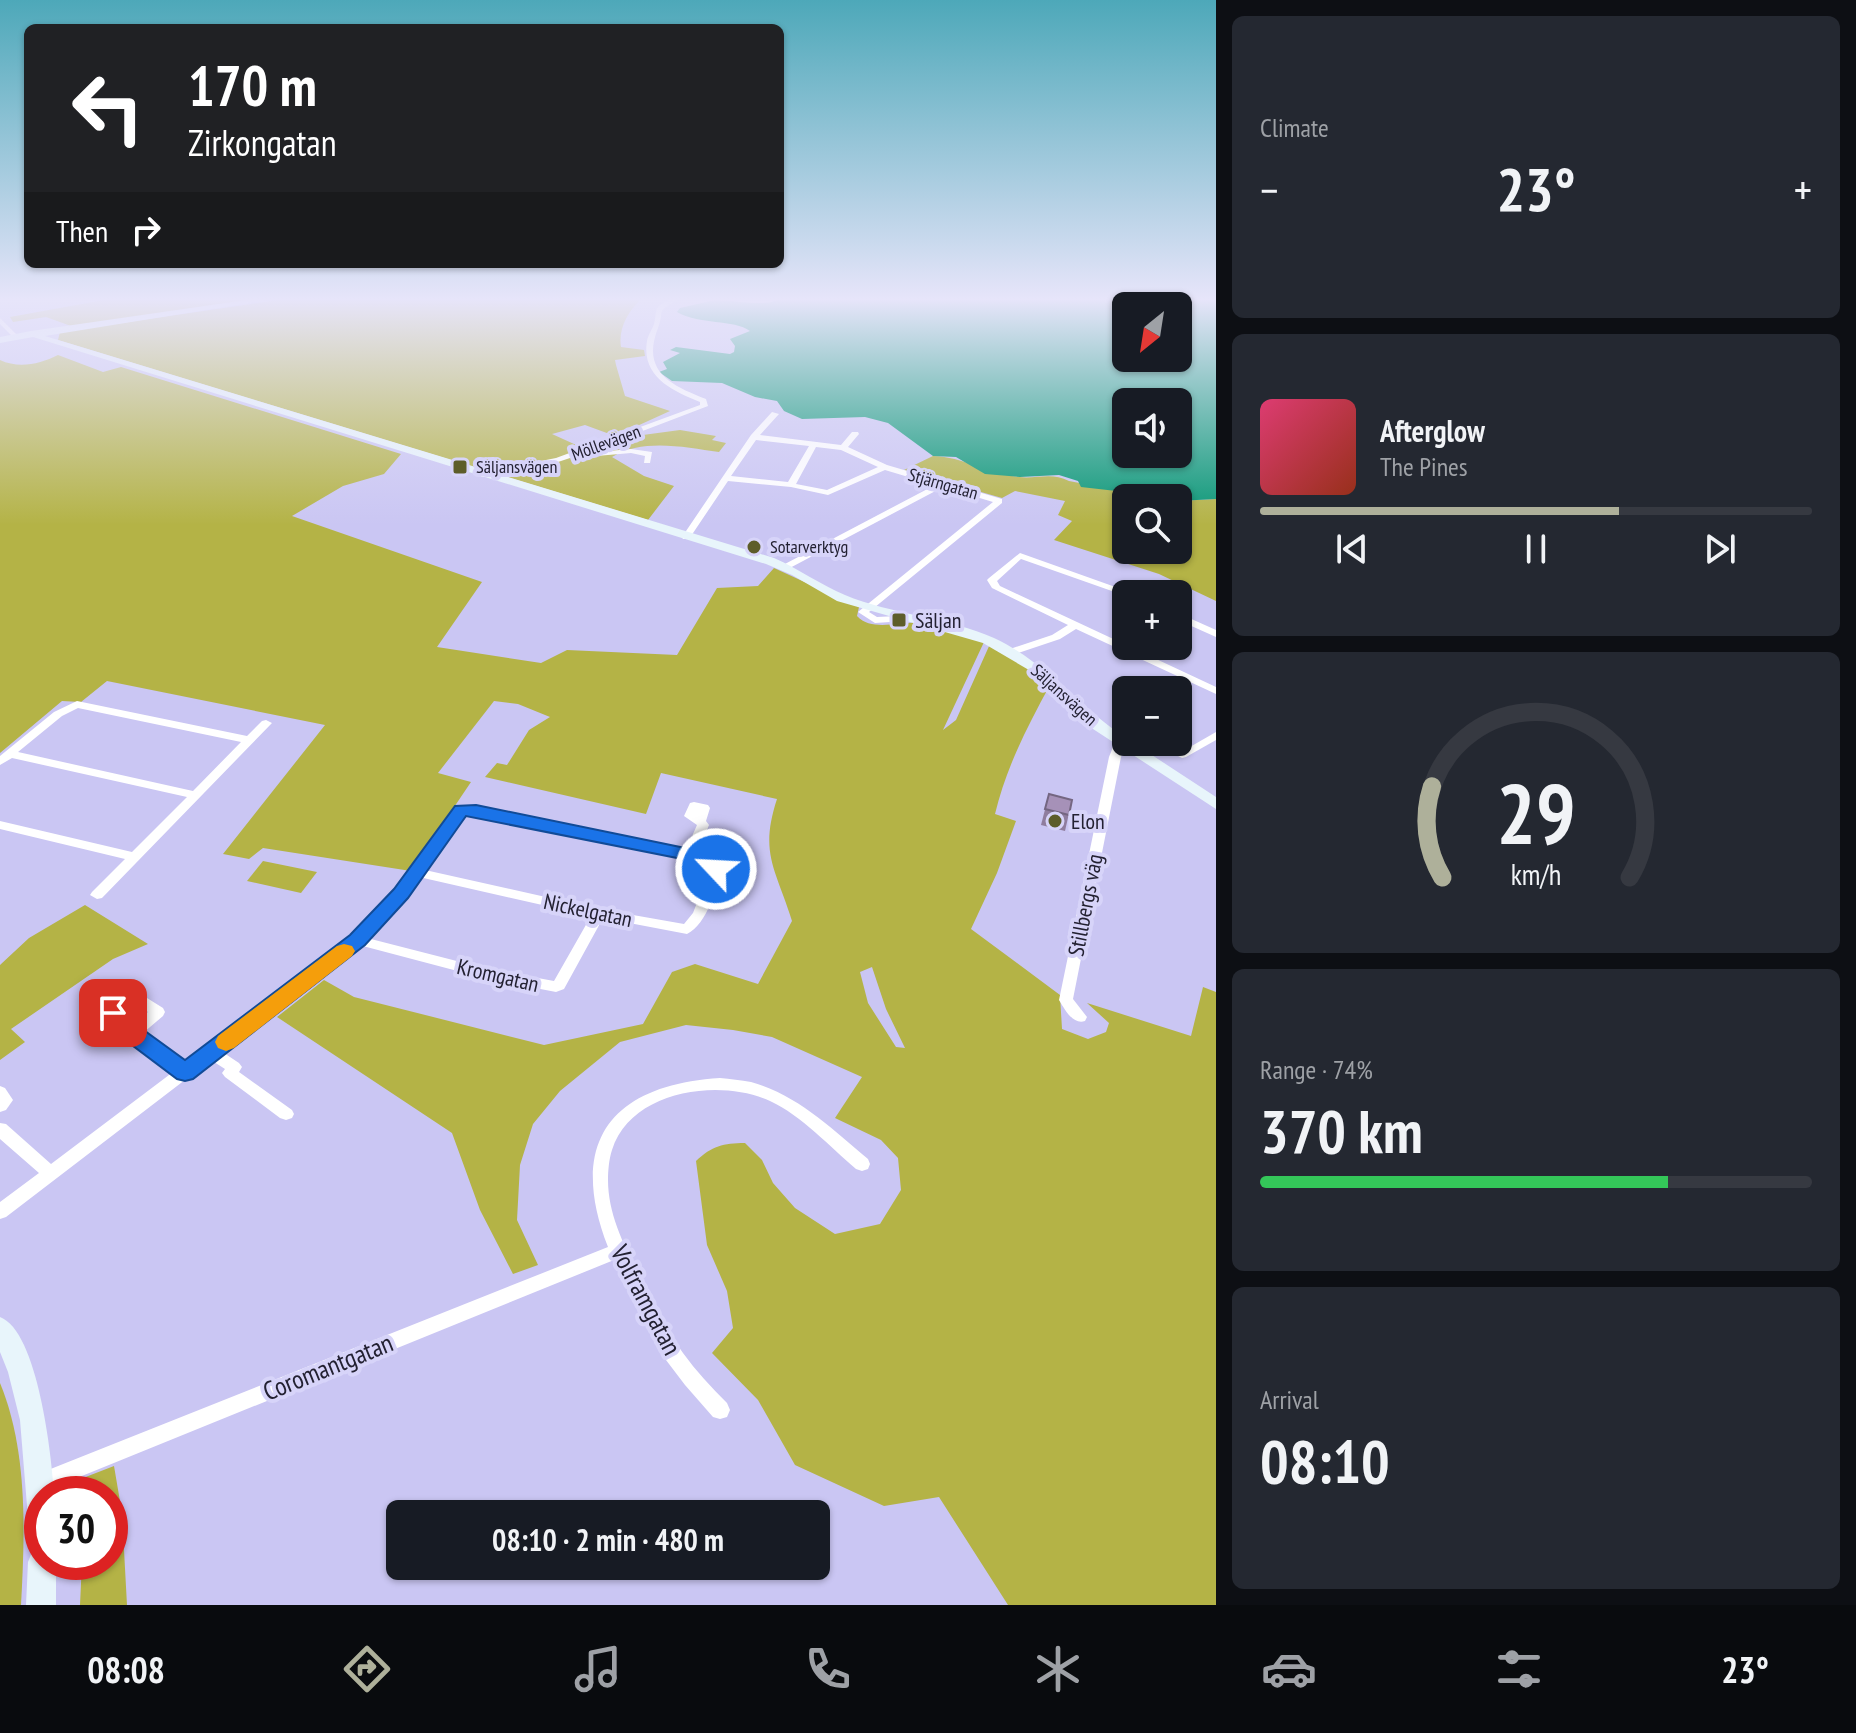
<!DOCTYPE html>
<meta charset="utf-8">
<style>
:root{--surface:#171b24;--page:#242831;--text:#f1f3f6;--muted:#9ea1a6;--line:#363941;--accent:#aeb09a}
body{margin:0;font-family:"PT Sans Narrow",sans-serif;background:var(--page);color:var(--text);height:100vh;display:flex;flex-direction:column;font-size:30px;white-space:nowrap}
*{box-sizing:border-box;margin:0}
p{font-size:26px;color:var(--muted)}
.icon{flex:none;width:44px;height:44px;fill:none;stroke:currentColor;stroke-width:2;stroke-linecap:round;stroke-linejoin:round}
.map{position:relative;flex:1;overflow:hidden}
.sheet{display:flex;flex-direction:column;gap:16px;padding:16px;background:#0d0f14;width:640px}
.sheet>*{flex:none}
.banner{position:absolute;left:24px;top:24px;width:760px;height:244px;border-radius:12px;box-shadow:0 2px 6px #0004;background:#202124;color:#fff;overflow:hidden}
.needle{width:52px;rotate:210deg}
.controls{position:absolute;left:1112px;top:292px;display:grid;gap:16px}
.controls a{display:grid;place-items:center;width:80px;height:80px;border-radius:12px;background:var(--surface);box-shadow:0 2px 6px #0004;font-size:40px}
.speed{position:absolute;left:24px;top:1476px;display:flex;gap:16px;font-size:40px;font-weight:700;text-align:center}
.speed>*{display:grid;place-content:center;width:104px;height:104px;border-radius:50%;background:var(--surface);box-shadow:0 2px 6px #0004;line-height:1}
.speed .limit{border:12px solid #d22;background:#fff;color:#111}
.pin{position:absolute;display:grid;place-items:center;width:68px;height:68px;color:#fff;margin:-34px;border-radius:16px;box-shadow:0 4px 12px #0006}
.me{position:absolute;width:88px;margin:-44px;rotate:295deg;stroke-linejoin:round;filter:drop-shadow(0 0 6px #0008)}
.turn{display:flex;align-items:center;gap:28px;height:168px;padding:0 32px;font-size:36px}
.turn .icon{width:104px;height:104px;stroke-width:2.5}
.turn b{display:block;font-size:56px;line-height:68px}
.then{display:flex;align-items:center;height:76px;padding:0 32px;background:#0003;gap:16px;font-size:30px}
.big{font-size:60px;font-weight:700;line-height:1.1}
.sheet .card{flex:1;display:flex;flex-direction:column;justify-content:center;gap:12px;min-width:0;padding:0 28px;border-radius:12px;background:var(--page)}
.sheet .dial{align-items:center;gap:0}
.dial svg{height:208px;overflow:visible;fill:none;stroke:var(--line);stroke-width:7;stroke-linecap:round;text-anchor:middle}
.dial text{fill:var(--text);stroke:none}
.song{display:flex;align-items:center;gap:24px}
.cover{width:96px;height:96px;border-radius:12px;background:linear-gradient(135deg,hsl(340 70% 55%),hsl(10 70% 35%))}
.played{height:8px;border-radius:4px;background:linear-gradient(90deg,var(--accent) 65%,var(--line) 65%)}
.keys{display:flex;justify-content:space-around;direction:ltr}
.heat{display:flex;justify-content:space-between;align-items:center;font-size:44px;direction:ltr}
.charge{height:12px;border-radius:6px;background:linear-gradient(90deg,#34c759 74%,var(--line) 0)}
.trip{position:absolute;left:386px;top:1500px;width:444px;height:80px;border-radius:12px;background:var(--surface);box-shadow:0 2px 6px #0004;font-weight:700;line-height:80px;text-align:center}
.tab-bar{display:flex;height:128px;justify-content:space-around;align-items:center;background:#090b0e;color:var(--muted)}
.tab-bar .icon{width:56px;height:56px}
.tab-bar .selected{color:var(--accent)}
.tab-bar b{font-size:36px;color:var(--text)}
main{display:flex;flex:1;min-height:0}
.map>svg:first-child{display:block}
.green{fill:#b4b346;fill-rule:evenodd}
.water{fill:#069673;fill-rule:evenodd}
.lines{fill:none;stroke-linecap:round;stroke-linejoin:round}
.street{fill:#fff;fill-rule:evenodd}
.secondary{fill:#e8f5fb;fill-rule:evenodd}
.wall{fill:#8f7d9e}
.building{fill:#a691b8;stroke:#746681;stroke-width:2}
.route{fill:#1a73e8;stroke:#114b97;stroke-width:2}
.slow{fill:#f59e0b}
.poi-dot{fill:#5d5d2a;stroke:#d7d4f9;stroke-width:3}
.labels{text-anchor:middle;stroke-width:8;stroke-linejoin:round;paint-order:stroke}
.far-street-label{font-size:18px;fill:#232132;stroke:#d7d4f9}
.far-poi-label{font-size:18px;fill:#232132;stroke:#d7d4f9;text-anchor:start}
.poi-label{font-size:22px;fill:#232132;stroke:#d7d4f9;text-anchor:start}
.street-label{font-size:22px;fill:#232132;stroke:#d7d4f9}
.near-street-label{font-size:26px;fill:#232132;stroke:#d7d4f9}
</style>
<main>
<div class="map">
<svg width="1216" height="1605" viewBox="0 0 1216 1605">
<rect width="100%" height="100%" fill="#cac6f3"/>
<!-- green -->
<g class="green">
<polygon points="104,300 255,300 71,326 46,317 13,322 10,317"/>
<path d="M278 300H640C628 312 618 329 621 347L644 350 645 356 615 360 616 365 625 396 670 411 615 436 585 425 552 434 574 444 598 449 628 437 680 430 716 436 712 440 726 443 719 452C684 447 643 438 612 457L644 476 674 486 648 520 58 340 60 332Z"/>
<path d="M58 355 103 372 121 367 401 454 384 474 343 486 292 516 482 582 437 647 541 663 567 650 677 655 717 588 758 586 774 568 859 607 857 616C873 633 902 620 923 623 943 626 964 636 984 642L943 730 956 720 990 644 1019 660 1050 685C1027 727 1006 768 995 814L1016 821 997 873 971 929 1060 995 1062 1029 1088 1039 1106 1032 1109 1023 1087 1003 1191 1036 1203 987 1216 992V1605H1008L939 1497 884 1506 795 1465 758 1400 712 1353 733 1328 727 1291 707 1245 696 1161C712 1146 723 1143 745 1143L762 1160 773 1183 795 1208 835 1234 880 1224 901 1190 898 1158 881 1140 835 1118 862 1077 772 1037 733 1030 686 1025 620 1042 560 1091 533 1124 520 1165 517 1220 538 1265 513 1274 480 1210 452 1133 277 1017 324 980 354 997 544 1045 643 1024 672 972 695 964 758 984 792 921C776 869 759 854 777 799L661 773 646 814 485 777 497 763 507 765 529 730 550 717 518 704 494 701 438 773 471 782 411 871 263 848 249 859 223 854 325 725 107 681 81 702 62 701 0 753V360C19 369 40 364 58 355ZM872 967 886 1009 905 1048 896 1047 868 1003 860 972Z"/>
<path d="M933 456C964 457 986 473 1019 477 1037 479 1052 472 1069 481L1157 498H1126V550H1178V501L1216 499V601L1159 574 1054 540 1072 521 1058 515 1065 501 1015 491 1002 498 904 470Z"/>
<polygon points="263,861 317,872 301,893 247,881"/>
<polygon points="85,905 148,944 113,959 11,1029 25,1042 0,1060 0,965 29,938"/>
<path d="M0 1383C28 1451 25 1533 21 1605H0Z"/>
<polygon points="114,1466 122,1513 127,1605 80,1605 82,1562 110,1562 110,1494 83,1494 83,1478"/>
</g>
<!-- water -->
<path class="water" d="M715 300C731 300 765 307 777 300H1216V499L1178 501V498L1081 487 1078 481 1059 475 1020 477 985 474 956 457 933 456 888 423 865 417 802 419 784 411 777 401 755 397 722 383 672 381 659 372 667 369 663 362 680 353 670 350 676 347 730 354 734 352 735 346 730 339 750 331C734 319 699 325 677 312L680 308ZM1126 306H1178V358H1126ZM1126 402H1178V454H1126Z"/>
<g class="lines">
<!-- street -->
<g class="street">
<path d="M669 300H677C654 314 666 307 658 328 641 371 670 385 706 399L708 406 585 453 631 449 652 452 650 463H644L645 456 631 453 585 457H582V454L558 462 481 477V473L556 458 700 405V402C673 391 641 377 647 341 648 335 652 330 654 324 658 309 652 308 669 300Z"/>
<polygon points="0,318 18,336 18,338 14,338 0,324"/>
<path d="M772 412 779 414 760 435 841 445 852 432H858L859 434 848 447 887 465 1002 499V503L869 612 877 617 918 615 921 616V620L875 623 858 612 993 502 943 487 786 570 781 567 783 565 935 485 885 470 828 495 791 487 728 481 689 539H683L682 537 751 435ZM756 440 809 446 788 482 731 476ZM816 447 841 450 878 467 827 490 796 484Z"/>
<polygon points="1020,553 1135,594 1126,594 1126,596 1021,559 997,581 1000,586 1216,687 1216,694 1076,629 1060,639 1015,654 1007,654 1007,650 1052,635 1068,625 992,588 987,580 989,578"/>
<polygon points="1178,613 1216,630 1216,637 1178,620"/>
<path d="M77 701 247 736 262 721 266 720 272 723 102 898 97 899 90 895 92 892 125 859 0 829V821L132 852 187 797 12 758 0 765V756L54 712ZM78 708 241 742 193 791 18 752 62 716Z"/>
<polygon points="1216,732 1216,740 1186,757 1182,758 1176,755"/>
<path d="M1121 739 1127 742 1121 757 1073 999 1087 1017 1085 1021C1073 1025 1065 1010 1059 1000L1109 757 1115 742Z"/>
<path d="M694 802 708 805 710 808 706 821 709 825 698 852 718 859 722 869C715 890 708 923 687 934L603 918 564 989 556 992 484 978 359 945 221 1051 239 1063 242 1067 239 1072 292 1110 294 1114 292 1118 286 1120 280 1118 225 1077 222 1073 225 1069 211 1060 6 1217 0 1219V1202L39 1173 0 1139V1123L6 1124 51 1164 173 1072 107 1022 105 1018C112 1002 123 996 139 993L163 1008 165 1012 163 1016 143 1033 184 1063 352 937 396 890 457 807 476 806 686 850 697 825 684 816 690 803ZM465 814H476L694 859 708 864 710 869 693 913 684 924 599 909 425 870ZM419 877 591 916 554 981 484 968 367 938 406 896ZM136 1004 148 1012 132 1025 120 1016 128 1008Z"/>
<path d="M720 1078C730 1079 741 1080 751 1082 798 1095 832 1129 868 1159L870 1164 868 1169 862 1171 856 1169C829 1146 802 1116 770 1101 720 1078 631 1090 612 1150 609 1159 608 1171 608 1180 608 1225 636 1267 656 1305 665 1321 672 1338 683 1353 696 1371 711 1387 727 1403L730 1410 727 1417 720 1419 713 1417 685 1385 666 1360 614 1260 40 1493 33 1490 30 1483 33 1476 608 1247C567 1142 611 1085 720 1078Z"/>
<polygon points="0,1086 5,1088 13,1100 6,1110 0,1112"/>
</g>
<!-- secondary -->
<g class="secondary">
<path d="M246 300H266L45 336 774 558C799 569 821 585 845 595 890 614 950 618 994 638 1046 662 1079 707 1126 738V742H1132L1216 797V809L1093 729 1034 673 983 643 837 601 792 575 766 564 33 337 0 343V337L31 331Z"/>
<path d="M0 1317C38 1331 52 1457 54 1494H42V1532L32 1528 28 1518 20 1420 8 1372 0 1352Z"/>
<polygon points="42,1548 42,1562 56,1562 56,1605 26,1605 28,1562 32,1552"/>
</g>
</g>
<!-- wall -->
<polygon class="wall" points="1049,794 1072,800 1065,831 1041,825"/>
<!-- building -->
<polygon class="building" points="1049,794 1072,800 1069,815 1045,809"/>
<!-- sky -->
<linearGradient id="sky" x2="0" y2="1"><stop stop-color="#4da8b9"/><stop offset="0.57" stop-color="#e7e5fa"/><stop offset="1" stop-color="#e7e5fa" stop-opacity="0"/></linearGradient>
<rect width="1216" height="525" fill="url(#sky)"/>
<!-- route -->
<polygon class="route" points="476,805 690,849 721,858 725,869 716,875 709,873 705,866 687,860 466,816 408,898 365,945 193,1079 185,1081 177,1079 104,1024 101,1018 105,1008 120,1008 123,1015 185,1060 350,935 394,889 455,806"/>
<!-- slow -->
<polygon class="slow" points="344,944 352,946 355,951 352,956 234,1048 226,1051 218,1048 215,1042 218,1036 337,946"/>
<!-- markers -->
<g class="poi-dot">
<rect x="452" y="459" width="16" height="16" rx="4"/>
<circle cx="754" cy="547" r="8"/>
<rect x="891" y="612" width="16" height="16" rx="4"/>
<circle cx="1055" cy="821" r="8"/>
</g>
<g class="labels">
<!-- far-street labels -->
<g class="far-street-label">
<text transform="translate(606 443) rotate(-20)" y="6">Möllevägen</text>
<text transform="translate(943 484) rotate(16)" y="6">Stjärngatan</text>
<text transform="translate(1064 695) rotate(42)" y="6">Säljansvägen</text>
</g>
<!-- far-poi labels -->
<g class="far-poi-label">
<text x="476" y="473">Säljansvägen</text>
<text x="770" y="553">Sotarverktyg</text>
</g>
<!-- poi labels -->
<g class="poi-label">
<text x="915" y="628">Säljan</text>
<text x="1071" y="829">Elon</text>
</g>
<!-- street labels -->
<g class="street-label">
<text transform="translate(1085 905) rotate(-79)" y="8">Stillbergs väg</text>
<text transform="translate(588 910) rotate(12)" y="8">Nickelgatan</text>
<text transform="translate(498 975) rotate(13)" y="8">Kromgatan</text>
</g>
<!-- near-street labels -->
<g class="near-street-label">
<text transform="translate(646 1300) rotate(62)" y="9">Volframgatan</text>
<text transform="translate(328 1367) rotate(-22)" y="9">Coromantgatan</text>
</g>
</g>
</svg>
<div class="controls">
<a><svg class="needle" viewBox="-14 -14 28 28"><path d="M0-13l5 13h-10z" fill="#e53935"/><path d="M0 13l5-13h-10z" fill="#9ea1a6"/></svg></a>
<a><svg class="icon" aria-label="sound" viewBox="0 0 24 24"><path d="M4 9h4l5-4v14l-5-4H4zM17 9q2 3 0 6"/></svg></a>
<a><svg class="icon" aria-label="search" viewBox="0 0 24 24"><circle cx="10" cy="10" r="6"/><path d="M15 15l6 6"/></svg></a>
<a>+</a>
<a>−</a>
</div>
<div class="speed"><div class="limit">30</div></div>
<div class="pin" style="left:113px;top:1013px;background:#d93025"><svg class="icon" aria-label="arrive" viewBox="0 0 24 24"><path d="M6 21V4h12l-3 4 3 4H6"/></svg></div>
<svg class="me" style="left:716px;top:869px" viewBox="-20 -20 40 40"><circle r="17" fill="#1a73e8" stroke="#fff" stroke-width="3"/><path d="M0-11L8 9 0 5-8 9z" fill="#fff"/></svg>
<div class="trip">08:10 · 2 min · 480 m</div>
<div class="banner">
<div class="turn"><svg class="icon" aria-label="left" viewBox="0 0 24 24"><path d="M17 20v-9H6M10 6l-5 5 5 5"/></svg><div><b>170 m</b>Zirkongatan</div></div>
<div class="then">Then<svg class="icon" aria-label="right" viewBox="0 0 24 24"><path d="M7 20v-9h11M14 6l5 5-5 5"/></svg></div>
</div>
</div>
<section class="sheet">
<div class="card"><p>Climate</p>
<div class="heat"><a>−</a><b class="big">23°</b><a>+</a></div>
</div>
<div class="card">
<div class="song"><i class="cover"></i><div><b>Afterglow</b><p>The Pines</p></div></div>
<div class="played"></div>
<div class="keys"><svg class="icon" aria-label="previous" viewBox="0 0 24 24"><path d="M18 5L8 12l10 7zM5 5v14"/></svg><svg class="icon" aria-label="pause" viewBox="0 0 24 24"><path d="M8 5v14M16 5v14"/></svg><svg class="icon" aria-label="next" viewBox="0 0 24 24"><path d="M6 5l10 7-10 7zM19 5v14"/></svg></div>
</div>
<div class="card dial"><svg viewBox="0 0 100 80">
<path d="M14 69A42 42 0 1 1 86 69"/>
<path d="M14 69A42 42 0 0 1 10 34" stroke="#aeb09a"/>
<text x="50" y="56" font-size="32" font-weight="700">29</text>
<text x="50" y="72" font-size="11">km/h</text>
</svg></div>
<div class="card"><p>Range · 74%</p><b class="big">370 km</b><div class="charge"></div></div>
<div class="card"><p>Arrival</p><b class="big">08:10</b></div>
</section>
</main>
<nav class="tab-bar">
<b>08:08</b>
<svg class="icon selected" aria-label="directions" viewBox="0 0 24 24"><path d="M12 3l9 9-9 9-9-9zM9 14v-3h6M13 9l2 2-2 2"/></svg>
<svg class="icon" aria-label="music" viewBox="0 0 24 24"><path d="M9 18V5l10-2v13"/><circle cx="6" cy="18" r="3"/><circle cx="16" cy="16" r="3"/></svg>
<svg class="icon" aria-label="phone" viewBox="0 0 24 24"><path d="M5 4h4l2 5-3 2q2 4 5 5l2-3 5 2v4C11 20 4 13 5 4z"/></svg>
<svg class="icon" aria-label="climate" viewBox="0 0 24 24"><path d="M12 3v18M4 7l16 10M4 17L20 7"/></svg>
<svg class="icon" aria-label="car" viewBox="0 0 24 24"><path d="M5 17H2v-5l4-1 3-4h7l3 4 3 1v5h-3M9 17h6M6 11h13"/><circle cx="7" cy="17" r="2"/><circle cx="17" cy="17" r="2"/></svg>
<svg class="icon" aria-label="filters" viewBox="0 0 24 24"><path d="M4 7h16M4 17h16"/><circle cx="9" cy="7" r="2"/><circle cx="15" cy="17" r="2"/></svg>
<b>23°</b>
</nav>
